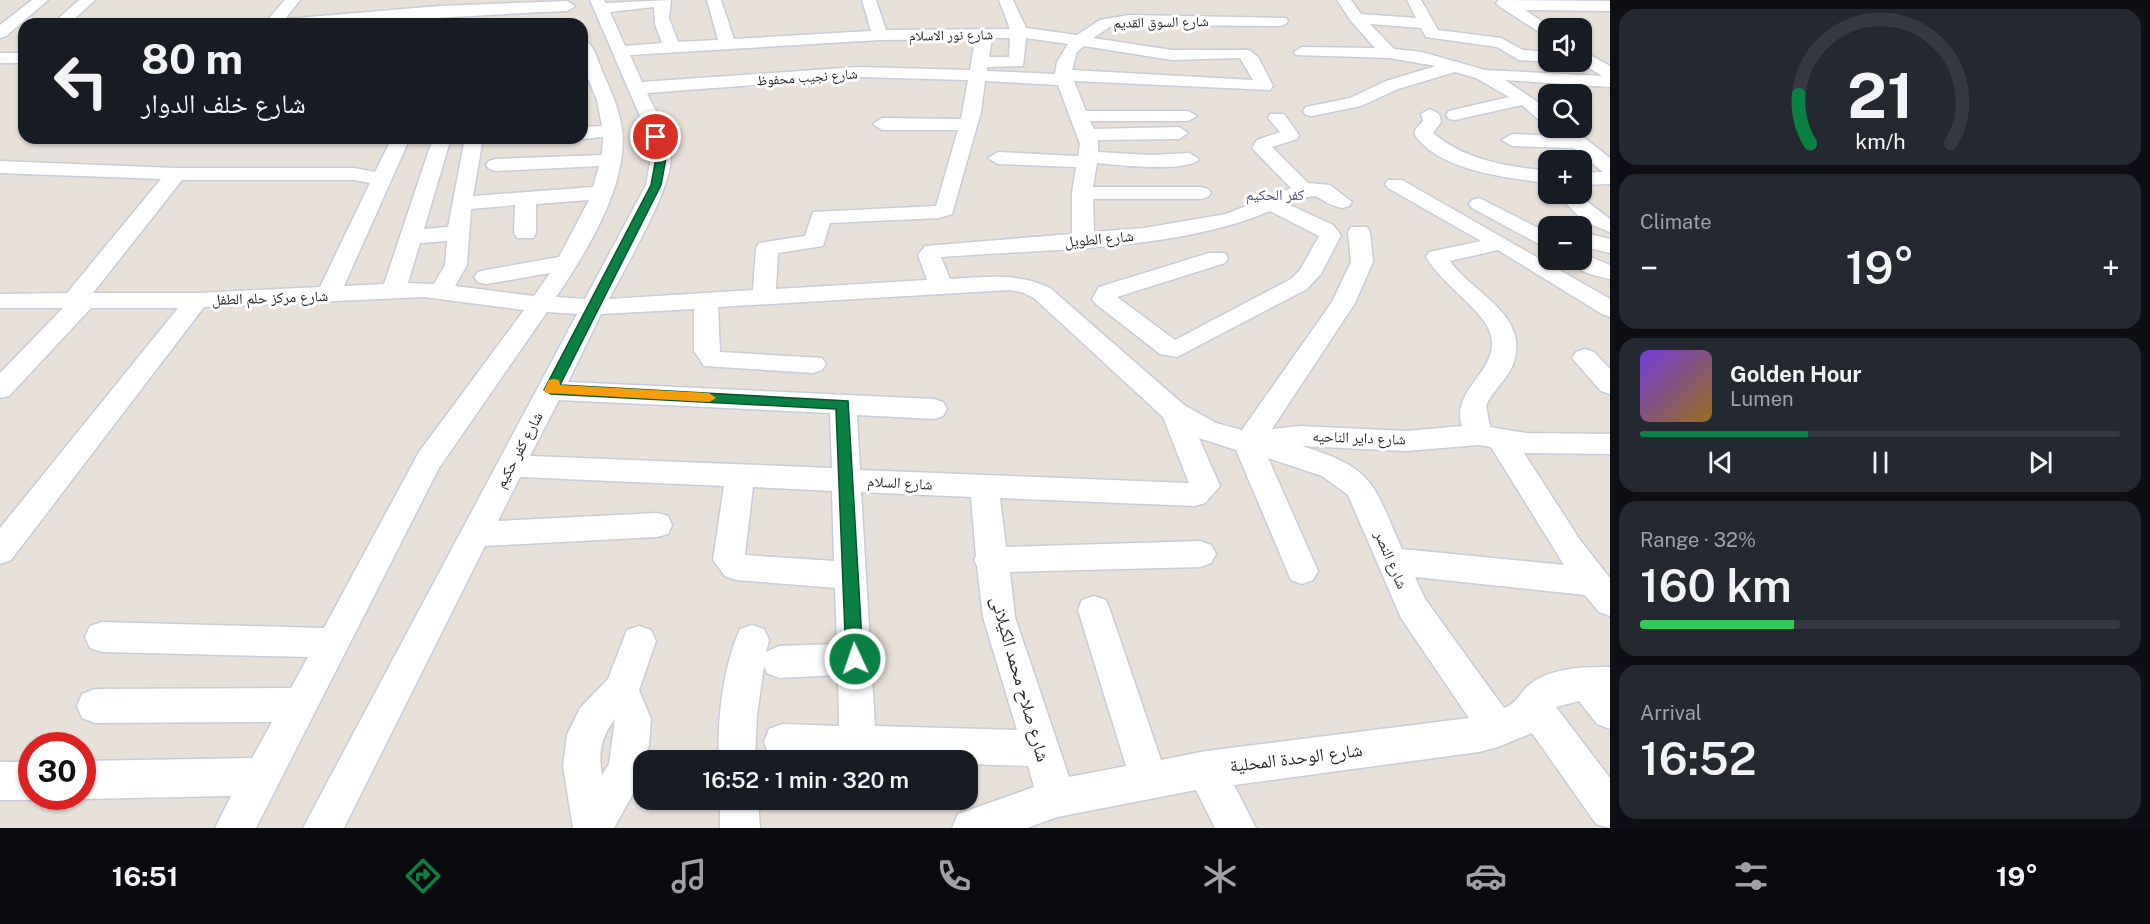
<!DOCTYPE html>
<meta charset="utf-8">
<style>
:root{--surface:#171b24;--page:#242831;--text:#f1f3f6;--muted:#9ea1a6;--line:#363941;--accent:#0b8043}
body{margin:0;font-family:"Public Sans","Noto Naskh Arabic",sans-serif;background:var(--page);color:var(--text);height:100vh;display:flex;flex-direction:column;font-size:22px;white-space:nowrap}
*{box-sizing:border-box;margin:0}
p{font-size:20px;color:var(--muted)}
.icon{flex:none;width:33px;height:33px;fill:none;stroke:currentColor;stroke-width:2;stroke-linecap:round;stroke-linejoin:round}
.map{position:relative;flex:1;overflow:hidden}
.drawer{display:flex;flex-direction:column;gap:9px;padding:9px;background:#0d0f14;width:540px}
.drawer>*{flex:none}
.guide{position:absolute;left:18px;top:18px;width:570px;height:126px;border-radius:18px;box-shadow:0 2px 4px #0004;background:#171b24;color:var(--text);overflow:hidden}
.tools{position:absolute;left:1538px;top:18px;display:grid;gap:12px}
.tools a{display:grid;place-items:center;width:54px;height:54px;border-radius:12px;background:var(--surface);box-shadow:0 2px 4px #0004;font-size:30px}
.speed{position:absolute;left:18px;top:732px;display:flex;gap:12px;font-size:30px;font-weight:700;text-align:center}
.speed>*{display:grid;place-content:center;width:78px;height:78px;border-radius:50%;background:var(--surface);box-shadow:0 2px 4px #0004;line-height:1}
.speed .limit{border:9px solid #d22;background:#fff;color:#111}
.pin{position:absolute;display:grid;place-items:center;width:51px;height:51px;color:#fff;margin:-26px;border:3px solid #fff;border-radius:50%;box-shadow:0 2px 6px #0007}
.me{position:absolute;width:66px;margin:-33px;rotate:357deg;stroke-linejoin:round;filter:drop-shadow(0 0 4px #0008)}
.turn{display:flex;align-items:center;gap:21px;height:126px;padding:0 24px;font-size:27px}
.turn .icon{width:78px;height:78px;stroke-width:2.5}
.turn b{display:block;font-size:42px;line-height:51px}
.big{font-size:45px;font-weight:600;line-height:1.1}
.drawer .card{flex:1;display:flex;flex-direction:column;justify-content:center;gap:9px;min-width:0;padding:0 21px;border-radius:18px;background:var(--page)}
.drawer .dial{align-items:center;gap:0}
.dial svg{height:156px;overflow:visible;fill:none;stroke:var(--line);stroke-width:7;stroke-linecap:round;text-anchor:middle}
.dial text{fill:var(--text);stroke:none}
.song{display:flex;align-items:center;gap:18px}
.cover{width:72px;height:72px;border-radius:9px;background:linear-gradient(135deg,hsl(260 70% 55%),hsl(40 70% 35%))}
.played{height:6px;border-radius:3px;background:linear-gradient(90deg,var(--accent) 35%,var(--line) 35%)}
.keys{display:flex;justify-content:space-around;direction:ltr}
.heat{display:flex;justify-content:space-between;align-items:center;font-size:33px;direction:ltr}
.charge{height:9px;border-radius:4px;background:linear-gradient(90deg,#34c759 32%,var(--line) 0)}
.trip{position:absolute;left:633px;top:750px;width:345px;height:60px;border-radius:18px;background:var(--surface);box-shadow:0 2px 4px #0004;font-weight:600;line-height:60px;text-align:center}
.tabs{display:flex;height:96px;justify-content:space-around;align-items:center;background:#090b0e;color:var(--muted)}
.tabs .icon{width:42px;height:42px}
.tabs .active{color:var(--accent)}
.tabs b{font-size:27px;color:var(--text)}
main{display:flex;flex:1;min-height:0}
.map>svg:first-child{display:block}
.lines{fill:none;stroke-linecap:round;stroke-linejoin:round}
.minor-casing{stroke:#c8ccd7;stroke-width:3}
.minor{fill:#fff;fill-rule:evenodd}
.route{fill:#0b8043;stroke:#07532c;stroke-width:1.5}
.slow{fill:#f59e0b}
.labels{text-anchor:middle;stroke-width:6;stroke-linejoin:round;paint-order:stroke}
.far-street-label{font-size:14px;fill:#272727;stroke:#fff}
.far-quarter-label{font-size:15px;fill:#4d5572;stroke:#fff}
.street-label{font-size:15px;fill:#272727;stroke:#fff}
.near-street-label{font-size:18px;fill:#272727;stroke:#fff}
</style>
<main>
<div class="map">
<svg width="1610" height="828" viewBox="0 0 1610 828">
<rect width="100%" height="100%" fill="#e8e1da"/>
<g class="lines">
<!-- minor casing -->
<g class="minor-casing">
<g id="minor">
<polygon points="32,0 48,0 6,36 0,38 0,25"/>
<polygon points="79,0 95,0 69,24 52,24"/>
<path d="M285 0H300L285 19 440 6 567 1 575 6 567 11C466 15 365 24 264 24Z"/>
<path d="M590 0H604L606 3 671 0 669 18 678 42 718 40 707 0H721L734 39 871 31 862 0H876L886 30 1010 29 999 0H1013L1026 28 1077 35 1100 20 1129 15 1286 18 1288 21 1286 24 1280 26 1129 25 1110 27 1093 38 1172 50H1249L1258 57 1273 86 1270 90 1074 81 1086 111H1188L1197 116 1188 121H1090L1094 129 1179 127 1188 133 1179 139 1098 140V152L1150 155 1189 153 1199 159C1189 173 1115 165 1097 163L1093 187H1201L1208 189 1211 193 1208 197 1201 199H1093L1094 232 1144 228 1226 214 1291 188 1252 148 1257 140 1280 132 1268 118 1270 114H1284L1299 135 1297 139 1272 147 1308 183 1330 185 1352 202 1349 206 1342 208C1311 201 1327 188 1288 204L1333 225 1341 235 1321 274 1307 289 1177 357 1160 354 1096 304 1092 299 1099 287 1209 253H1225L1228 258 1225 263 1117 297 1175 340 1291 279 1300 270 1319 236 1270 211C1176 251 1044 249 941 257L950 279C985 277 1018 272 1050 288L1184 405 1216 423 1242 430 1332 302 1351 262 1348 232 1351 227H1367L1370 232 1373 262 1355 303 1272 429 1301 426 1406 431 1462 426C1449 387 1505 370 1489 330 1480 308 1441 283 1426 257L1429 252 1481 241 1388 188 1385 184 1388 180H1402L1610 299V317L1602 314 1498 250 1450 261C1471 292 1526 313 1515 358 1511 377 1493 389 1486 406L1490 427 1526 433 1610 434V454L1524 453 1580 540 1610 578V616L1599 612 1585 595 1415 577 1425 599 1504 708C1515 705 1520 693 1528 686 1549 667 1584 667 1610 667V729L1597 724 1579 701 1556 707 1610 778V828L1596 824 1532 733 1498 747 1479 752 1234 785 1256 828H1215L1196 790 1057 817 1027 828H952L958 814 1034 787 1028 766 968 764V760H782L769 755 764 742 769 729 782 724 839 726 838 675 779 678 767 673 764 666 757 715 755 760H719C717 719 723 667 740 629L752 625 764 629 769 640 766 652 779 646 837 644 835 588 736 580 725 576 713 560 724 486 520 477 498 521 657 513 668 516 672 525 668 534 657 537 485 546 344 828H303L577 314 547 312 439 468 256 828H215L231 796 82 799 76 796H82V761L252 758 272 722 95 723 82 718 77 706 82 694 95 689 291 688 308 657 102 652 90 648 85 637 90 626 102 622 324 628 419 452 524 310 424 297 204 307 11 560 0 564V528L178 308H91L9 396 0 398V373L63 308H0V294L67 293 161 179 0 173V161L176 168H354L375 172 392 138H410L344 286 384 284 433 138H451L424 229 448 227 465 138H483L473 196 593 187 599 166 496 171 489 169 486 165 489 161 496 159 602 155 603 137 582 139 579 138H582V127L602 126 597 100 582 64V39C594 42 598 62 603 73 611 91 619 109 622 129 629 184 586 253 556 297L585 299 646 185 651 157 642 121ZM654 7 655 24 662 43 625 46 610 12ZM992 38H1010L1009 57H989ZM1026 38 1068 44 1057 62 1055 74 987 71V67L1023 66ZM975 39 970 70 858 67 642 82 630 55 880 40ZM1084 46 1172 60 1240 58 1253 80 1072 70 1077 52ZM858 77 968 80 961 119 882 118 873 124 882 130H958L936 206 813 212 805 236 759 243 756 248 753 290 609 299C626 266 670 192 671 158 671 137 656 112 647 93ZM985 81 1058 85 1080 144 1078 156 998 152 988 158 998 164 1076 167 1072 193V234L925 246 918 255 927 280 776 289 778 253 823 246 830 223 939 218 952 214 981 112ZM182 180H354L370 183 320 287 197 293H93ZM589 200 559 257 486 270 478 272 474 277 478 282 486 284 550 273 534 296 455 286 467 265 471 209 515 205 514 233 517 238H533L536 233V204ZM447 241 445 265 434 284 408 283 420 243ZM1009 290 1021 292 1034 298 1163 417 1189 483 860 470 857 415 934 419 943 416 947 409 943 402 934 399 568 382 601 314 694 309V351L704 366 813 373 822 370 826 364 822 358 720 352 718 307ZM559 400 830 413 832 468 530 456ZM1199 438 1236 450 1291 580 1302 584 1313 580 1318 571 1268 458 1322 476 1348 495 1401 618 1469 718 1206 751 1161 760 1110 610 1106 600 1094 596 1082 600 1078 610 1126 766 1069 777 1015 617 1010 572 1200 567 1211 563 1216 554 1211 545 1200 541 1006 547 1000 498 1195 506 1205 503 1220 486ZM1479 445 1491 447 1564 565 1402 549C1373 484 1376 469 1302 446L1406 451ZM753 487 832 491 834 561 745 555ZM861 492 971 497 976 556 974 560 977 566 983 617 1017 730 875 726Z"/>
<polygon points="1337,0 1351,0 1361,14 1416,18 1407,0 1421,0 1438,30 1501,38 1523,50 1548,52 1550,62 1519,60 1497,47 1426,37 1421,28 1370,24 1394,49 1422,52 1485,70 1602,76 1580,62 1581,50 1610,66 1610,87 1505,80 1548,109 1548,124 1541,122 1522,105 1455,120 1449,119 1446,115 1449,111 1509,97 1476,78 1455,72 1398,89 1361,106 1312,116 1306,115 1303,111 1306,107 1350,98 1386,81 1436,66 1389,58 1296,55 1294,52 1302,47 1375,48 1351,21"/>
<polygon points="1499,0 1610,1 1610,11 1525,10 1552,28 1548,28 1548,38 1499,6 1496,3"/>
<rect x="0" y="53" width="24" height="10"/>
<path d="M1430 109 1439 114 1441 122 1433 133C1466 161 1507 166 1548 171V183C1508 178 1439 171 1415 135V130L1423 121 1421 114Z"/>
<polygon points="1558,128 1572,128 1610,158 1610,184 1581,185 1581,173 1603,172 1574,148 1512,146 1502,140 1512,134 1559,136 1556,132"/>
<polygon points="1556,194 1577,194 1610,219 1610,232 1585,222"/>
<polygon points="1479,198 1548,233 1548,249 1472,208 1469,204 1472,200"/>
<polygon points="1581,232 1610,239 1610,253 1581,246"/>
<path d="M1581 253 1610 265V279C1597 276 1576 272 1569 260H1581Z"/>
<polygon points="1585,349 1594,352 1610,369 1610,394 1601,391 1572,358 1576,352"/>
<path d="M639 626 651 630 656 641 639 690 651 719 649 745 639 783 614 828H573L563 766 567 735 580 708 608 679 627 630ZM615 719 609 764 602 775C598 753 601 737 615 719Z"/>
<polygon points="0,762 32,762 32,796 40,796 32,800 0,800"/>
<polygon points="720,800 758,800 760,828 720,828"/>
</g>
</g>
<!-- minor -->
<use href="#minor" class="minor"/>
</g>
<!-- route -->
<polygon class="route" points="656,134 661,137 666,158 661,185 560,385 848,401 863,659 861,665 855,667 849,665 846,659 836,409 551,394 544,390 651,185 656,158 652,137"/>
<!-- slow -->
<polygon class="slow" points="554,379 559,380 560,385 709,393 716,398 709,402 546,393 544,390 549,380"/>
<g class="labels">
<!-- far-street labels -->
<g class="far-street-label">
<text transform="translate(1161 22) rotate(-1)" y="5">شارع السوق القديم</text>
<text transform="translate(951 35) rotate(-1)" y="5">شارع نور الاسلام</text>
<text transform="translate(807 77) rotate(-4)" y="5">شارع نجيب محفوظ</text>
</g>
<!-- far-quarter labels -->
<g class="far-quarter-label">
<text x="1275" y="200">كفر الحكيم</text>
</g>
<!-- street labels -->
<g class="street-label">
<text transform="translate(1099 239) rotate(-5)" y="5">شارع الطويل</text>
<text transform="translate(270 298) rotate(-2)" y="5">شارع مركز حلم الطفل</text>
<text transform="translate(1359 438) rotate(2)" y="5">شارع داير الناحيه</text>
<text transform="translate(519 450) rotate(-62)" y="5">شارع كفر حكيم</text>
<text transform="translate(900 483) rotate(3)" y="5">شارع السلام</text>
<text transform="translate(1391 560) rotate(67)" y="5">شارع النصر</text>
</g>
<!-- near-street labels -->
<g class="near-street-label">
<text transform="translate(1020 679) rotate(74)" y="6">شارع صلاح محمد الكيلانى</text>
<text transform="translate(1296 758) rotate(-7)" y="6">شارع الوحدة المحلية</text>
</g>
</g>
</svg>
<div class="tools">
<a><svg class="icon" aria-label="sound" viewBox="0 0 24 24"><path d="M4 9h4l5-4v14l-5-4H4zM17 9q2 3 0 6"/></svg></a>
<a><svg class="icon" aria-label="search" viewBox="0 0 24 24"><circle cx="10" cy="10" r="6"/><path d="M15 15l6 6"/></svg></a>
<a>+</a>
<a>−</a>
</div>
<div class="speed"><div class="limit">30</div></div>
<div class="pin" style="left:656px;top:137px;background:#d93025"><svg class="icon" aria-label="arrive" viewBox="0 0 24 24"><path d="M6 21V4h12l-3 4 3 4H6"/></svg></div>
<svg class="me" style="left:855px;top:659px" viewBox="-20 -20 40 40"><circle r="17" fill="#0b8043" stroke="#fff" stroke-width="3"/><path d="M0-11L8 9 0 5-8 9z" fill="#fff"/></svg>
<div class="trip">16:52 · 1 min · 320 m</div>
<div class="guide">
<div class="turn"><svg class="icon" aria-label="left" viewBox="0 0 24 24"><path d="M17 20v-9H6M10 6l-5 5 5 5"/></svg><div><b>80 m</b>شارع خلف الدوار</div></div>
</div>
</div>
<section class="drawer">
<div class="card dial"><svg viewBox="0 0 100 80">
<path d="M14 69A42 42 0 1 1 86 69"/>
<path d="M14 69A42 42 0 0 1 8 44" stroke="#0b8043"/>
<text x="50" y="56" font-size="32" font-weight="700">21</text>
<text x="50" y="72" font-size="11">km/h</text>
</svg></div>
<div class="card"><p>Climate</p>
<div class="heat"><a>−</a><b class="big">19°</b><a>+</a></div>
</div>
<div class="card">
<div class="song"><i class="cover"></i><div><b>Golden Hour</b><p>Lumen</p></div></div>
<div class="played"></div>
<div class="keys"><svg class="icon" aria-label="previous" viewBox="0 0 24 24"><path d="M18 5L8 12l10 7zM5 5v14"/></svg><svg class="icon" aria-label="pause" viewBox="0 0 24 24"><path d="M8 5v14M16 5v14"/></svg><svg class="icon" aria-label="next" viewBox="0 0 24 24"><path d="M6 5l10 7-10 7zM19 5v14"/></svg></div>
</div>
<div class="card"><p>Range · 32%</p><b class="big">160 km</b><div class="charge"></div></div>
<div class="card"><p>Arrival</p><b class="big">16:52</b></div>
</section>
</main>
<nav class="tabs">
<b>16:51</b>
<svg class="icon active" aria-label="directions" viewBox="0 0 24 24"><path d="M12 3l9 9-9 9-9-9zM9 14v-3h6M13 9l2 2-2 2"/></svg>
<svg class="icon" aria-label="music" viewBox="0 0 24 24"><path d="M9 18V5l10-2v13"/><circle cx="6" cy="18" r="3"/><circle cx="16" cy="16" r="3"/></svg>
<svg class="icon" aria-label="phone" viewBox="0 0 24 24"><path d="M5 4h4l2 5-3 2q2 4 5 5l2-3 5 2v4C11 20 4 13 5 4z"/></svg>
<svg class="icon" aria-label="climate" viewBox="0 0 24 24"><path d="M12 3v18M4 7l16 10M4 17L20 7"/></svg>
<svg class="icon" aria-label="car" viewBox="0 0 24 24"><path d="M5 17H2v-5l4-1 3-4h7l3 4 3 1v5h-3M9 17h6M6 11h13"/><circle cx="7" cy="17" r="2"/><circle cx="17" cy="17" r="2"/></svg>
<svg class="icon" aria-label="filters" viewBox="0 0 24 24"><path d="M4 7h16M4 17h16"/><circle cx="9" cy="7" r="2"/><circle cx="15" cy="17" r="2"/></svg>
<b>19°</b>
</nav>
